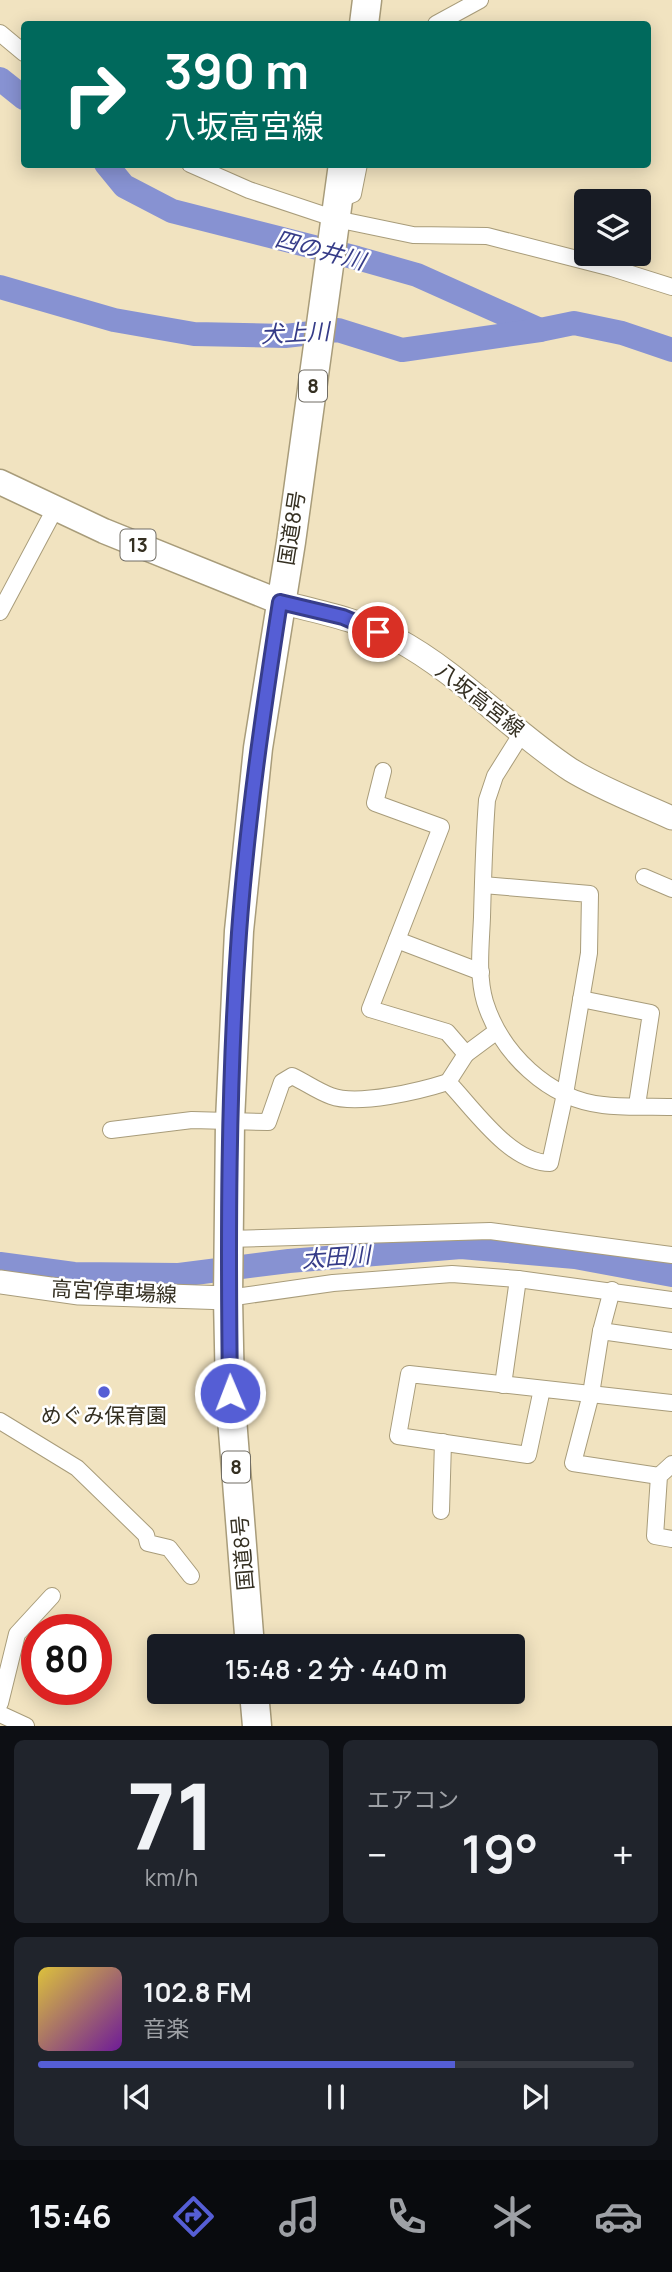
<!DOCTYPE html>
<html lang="ja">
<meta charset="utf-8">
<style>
:root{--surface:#171b24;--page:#20242c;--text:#f1f3f6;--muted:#9ea1a6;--line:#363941;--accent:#555ed5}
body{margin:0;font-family:Manrope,"Noto Sans JP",sans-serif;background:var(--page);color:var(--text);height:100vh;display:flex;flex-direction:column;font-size:26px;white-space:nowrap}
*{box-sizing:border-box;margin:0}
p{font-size:23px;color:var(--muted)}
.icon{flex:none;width:38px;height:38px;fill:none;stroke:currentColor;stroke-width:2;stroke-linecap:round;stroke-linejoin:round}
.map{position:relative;height:1726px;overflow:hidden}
.drawer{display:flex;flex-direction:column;gap:14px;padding:14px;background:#0d0f14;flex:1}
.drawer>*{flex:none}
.banner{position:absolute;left:21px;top:21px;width:630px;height:147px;border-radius:7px;box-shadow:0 4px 18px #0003;background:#00695c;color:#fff;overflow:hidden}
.controls{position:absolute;left:574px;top:189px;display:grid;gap:14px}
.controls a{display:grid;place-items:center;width:77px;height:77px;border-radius:7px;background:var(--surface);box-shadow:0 4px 18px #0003;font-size:35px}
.speed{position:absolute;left:21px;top:1614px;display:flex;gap:14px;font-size:35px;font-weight:700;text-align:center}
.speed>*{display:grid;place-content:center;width:91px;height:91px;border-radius:50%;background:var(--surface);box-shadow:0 4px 18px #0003;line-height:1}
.speed .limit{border:10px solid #d22;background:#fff;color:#111}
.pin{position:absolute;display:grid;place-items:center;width:60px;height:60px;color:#fff;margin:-30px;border:4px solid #fff;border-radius:50%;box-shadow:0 2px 7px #0007}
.me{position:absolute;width:77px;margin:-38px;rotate:359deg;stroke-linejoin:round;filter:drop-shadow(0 0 5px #0008)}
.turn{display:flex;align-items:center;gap:24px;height:147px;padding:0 28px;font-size:32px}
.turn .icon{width:91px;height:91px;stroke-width:2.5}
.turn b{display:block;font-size:49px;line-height:60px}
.big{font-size:52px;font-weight:600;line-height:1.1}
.drawer .widget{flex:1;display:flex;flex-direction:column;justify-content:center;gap:10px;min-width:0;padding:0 24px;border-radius:10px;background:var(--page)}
.drawer .dial{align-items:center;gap:0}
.dial b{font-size:91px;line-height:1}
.song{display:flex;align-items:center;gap:21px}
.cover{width:84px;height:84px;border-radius:10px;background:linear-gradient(135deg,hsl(50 70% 55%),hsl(280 70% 35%))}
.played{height:7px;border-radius:4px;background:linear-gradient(90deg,var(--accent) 70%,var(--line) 70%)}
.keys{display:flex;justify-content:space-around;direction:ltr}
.heat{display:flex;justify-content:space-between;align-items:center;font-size:38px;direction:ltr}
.drawer .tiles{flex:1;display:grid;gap:14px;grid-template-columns:1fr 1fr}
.widget:last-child{grid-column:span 2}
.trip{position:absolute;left:147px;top:1634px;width:378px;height:70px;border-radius:7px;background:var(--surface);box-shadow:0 4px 18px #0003;font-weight:600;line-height:70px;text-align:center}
.tab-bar{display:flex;height:112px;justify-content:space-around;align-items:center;background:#090b0e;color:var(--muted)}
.tab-bar .icon{width:49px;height:49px}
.tab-bar .active{color:var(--accent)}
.tab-bar b{font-size:32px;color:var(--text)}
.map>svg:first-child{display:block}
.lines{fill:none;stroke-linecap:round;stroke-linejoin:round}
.river{stroke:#8792d2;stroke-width:24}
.street-casing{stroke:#a89c7a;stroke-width:18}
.secondary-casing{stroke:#a89c7a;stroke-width:25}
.primary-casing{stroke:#a89c7a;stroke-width:27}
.highway-casing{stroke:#a89c7a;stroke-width:31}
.street{stroke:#fff;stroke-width:16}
.secondary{stroke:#fff;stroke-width:23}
.primary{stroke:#fff;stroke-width:24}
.highway{stroke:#fff;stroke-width:28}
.route-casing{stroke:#373d8a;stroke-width:18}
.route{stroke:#555ed5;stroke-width:12}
.poi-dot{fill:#555ed5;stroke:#fff;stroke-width:2.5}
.labels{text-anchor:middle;stroke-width:5;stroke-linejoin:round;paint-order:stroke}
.shield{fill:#fff;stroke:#716d64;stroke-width:2}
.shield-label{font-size:19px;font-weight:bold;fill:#342f21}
.street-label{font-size:21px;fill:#342f21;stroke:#fff}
.poi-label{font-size:21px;fill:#342f21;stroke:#fff}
.water-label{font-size:23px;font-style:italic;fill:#363c88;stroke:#fff}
</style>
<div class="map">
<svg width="672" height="1726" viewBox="0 0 672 1726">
<rect width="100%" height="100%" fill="#f1e3c0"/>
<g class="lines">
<!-- river -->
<g class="river">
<polyline points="0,79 24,98"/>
<polyline points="106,164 124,186 172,211 357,258 417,275 540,330"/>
<polyline points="0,287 114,320 194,334 285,336 338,330 402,350 540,330 574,323 622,333 672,350"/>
<polyline points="0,1264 74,1274 179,1275 289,1261 461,1247 575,1257 672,1275"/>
</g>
<!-- street casing -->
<g class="street-casing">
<g id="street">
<polyline points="436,24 480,0"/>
<polyline points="0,33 24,53"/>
<polyline points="190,164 249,190 336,219 413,235 487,236 612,268 672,287"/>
<polyline points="338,200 353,194 359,164"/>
<polyline points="0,612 56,507"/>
<path d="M522 733 495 776 487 800C484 839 483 878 482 917 481 944 477 975 485 1002 501 1053 548 1099 603 1105 625 1108 649 1106 672 1107"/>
<path d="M383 771 375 803 441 827 370 1009 447 1032 466 1054 448 1082C474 1109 510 1163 550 1163L565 1094 589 953 590 894 483 885"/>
<polyline points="644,877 672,889"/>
<polyline points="397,940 481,972"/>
<polyline points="581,999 651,1013 637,1105"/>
<polyline points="466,1054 497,1031"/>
<path d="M111 1130 192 1120 268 1122 282 1082 292 1076C305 1082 317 1091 331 1096 358 1106 420 1091 448 1082"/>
<polyline points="228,1239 490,1231 672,1255"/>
<polyline points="228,1298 333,1283 452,1274 518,1279 672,1300"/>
<polyline points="601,1331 612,1290"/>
<polyline points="503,1385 518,1279"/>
<polyline points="542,1389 528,1455 398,1436 409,1374 672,1403"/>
<polyline points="0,1421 77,1468 146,1535 148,1543 169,1548 191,1576"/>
<polyline points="672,1464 659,1476 655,1536 672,1539"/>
<polyline points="659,1476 573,1463 591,1394 601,1331 672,1341"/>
<polyline points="441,1511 443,1442"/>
<polyline points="0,1703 17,1634 52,1596"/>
<polyline points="0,1714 26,1726"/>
</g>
</g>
<!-- secondary casing -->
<g class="secondary-casing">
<g id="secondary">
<path d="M280 602C319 612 360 620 396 639 461 674 510 730 571 770 602 789 639 803 672 818"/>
<polyline points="0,1282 79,1293 228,1298"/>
</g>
</g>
<!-- primary casing -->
<g class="primary-casing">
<polyline id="primary" points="0,482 104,531 280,602"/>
</g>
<!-- highway casing -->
<g class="highway-casing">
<g id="highway">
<polyline points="364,24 367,0"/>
<polyline points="250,1647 230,1393 228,1298 230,1121 239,931 258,748 291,542 343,164"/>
<polyline points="254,1692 257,1726"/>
</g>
</g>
<!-- street -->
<use href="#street" class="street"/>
<!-- secondary -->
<use href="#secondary" class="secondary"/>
<!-- primary -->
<use href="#primary" class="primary"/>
<!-- highway -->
<use href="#highway" class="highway"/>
</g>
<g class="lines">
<!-- route casing -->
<g class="route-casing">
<path id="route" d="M230 1393C228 1239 228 1086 239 933 247 822 263 712 280 602L343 617 378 632"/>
</g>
<!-- route -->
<use href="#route" class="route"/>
</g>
<!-- markers -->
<circle class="poi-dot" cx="104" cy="1392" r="7"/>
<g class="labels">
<!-- shield labels -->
<g class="shield">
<rect x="299" y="370.5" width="28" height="31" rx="5"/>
<rect x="120.5" y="529.5" width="35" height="31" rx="5"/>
<rect x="222" y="1451.5" width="28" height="31" rx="5"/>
</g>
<g class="shield-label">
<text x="313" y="393">8</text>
<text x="138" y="552">13</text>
<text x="236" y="1474">8</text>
</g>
<!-- street labels -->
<g class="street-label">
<text transform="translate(292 528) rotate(-81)" y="7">国道8号</text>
<text transform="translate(480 700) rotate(38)" y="7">八坂高宮線</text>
<text transform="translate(114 1292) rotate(3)" y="7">高宮停車場線</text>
<text transform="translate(243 1553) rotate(-95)" y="7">国道8号</text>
</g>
<!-- poi labels -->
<g class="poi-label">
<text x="104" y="1423">めぐみ保育園</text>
</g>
<!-- water labels -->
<g class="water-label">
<text transform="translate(320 250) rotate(15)" y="8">四の井川</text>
<text transform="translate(295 333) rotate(-3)" y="8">犬上川</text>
<text transform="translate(336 1257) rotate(-4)" y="8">太田川</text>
</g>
</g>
</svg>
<div class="controls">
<a><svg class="icon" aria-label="layers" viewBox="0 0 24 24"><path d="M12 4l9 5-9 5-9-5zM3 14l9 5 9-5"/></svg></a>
</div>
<div class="speed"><div class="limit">80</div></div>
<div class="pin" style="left:378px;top:632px;background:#d93025"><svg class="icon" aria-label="arrive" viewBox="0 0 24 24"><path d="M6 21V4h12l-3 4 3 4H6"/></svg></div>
<svg class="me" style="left:230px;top:1393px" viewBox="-20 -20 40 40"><circle r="17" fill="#555ed5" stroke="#fff" stroke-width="3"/><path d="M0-11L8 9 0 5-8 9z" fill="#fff"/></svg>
<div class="trip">15:48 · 2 分 · 440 m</div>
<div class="banner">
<div class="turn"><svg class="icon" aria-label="right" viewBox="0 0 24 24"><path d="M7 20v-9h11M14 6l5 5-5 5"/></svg><div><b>390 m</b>八坂高宮線</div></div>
</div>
</div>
<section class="drawer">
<div class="tiles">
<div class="widget dial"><b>71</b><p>km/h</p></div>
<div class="widget"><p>エアコン</p>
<div class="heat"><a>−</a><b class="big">19°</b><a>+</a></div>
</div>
<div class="widget">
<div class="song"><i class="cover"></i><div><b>102.8 FM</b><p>音楽</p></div></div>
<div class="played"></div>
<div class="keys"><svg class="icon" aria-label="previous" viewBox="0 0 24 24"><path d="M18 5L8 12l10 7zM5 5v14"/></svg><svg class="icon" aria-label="pause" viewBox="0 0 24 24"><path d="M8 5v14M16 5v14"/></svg><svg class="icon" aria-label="next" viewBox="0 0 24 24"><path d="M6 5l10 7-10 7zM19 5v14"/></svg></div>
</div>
</div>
</section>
<nav class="tab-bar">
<b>15:46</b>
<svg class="icon active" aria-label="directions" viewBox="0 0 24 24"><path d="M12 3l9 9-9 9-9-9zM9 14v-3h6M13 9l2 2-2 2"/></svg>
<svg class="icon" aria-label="music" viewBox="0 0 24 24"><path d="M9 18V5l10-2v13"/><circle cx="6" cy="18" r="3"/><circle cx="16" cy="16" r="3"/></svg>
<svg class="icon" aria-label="phone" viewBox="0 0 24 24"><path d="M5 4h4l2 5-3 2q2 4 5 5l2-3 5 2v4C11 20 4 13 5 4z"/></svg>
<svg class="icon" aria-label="climate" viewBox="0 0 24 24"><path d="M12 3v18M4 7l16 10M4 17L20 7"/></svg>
<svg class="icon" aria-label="car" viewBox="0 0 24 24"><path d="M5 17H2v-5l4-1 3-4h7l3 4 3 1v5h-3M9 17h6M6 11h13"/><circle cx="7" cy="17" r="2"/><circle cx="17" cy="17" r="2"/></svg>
</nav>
